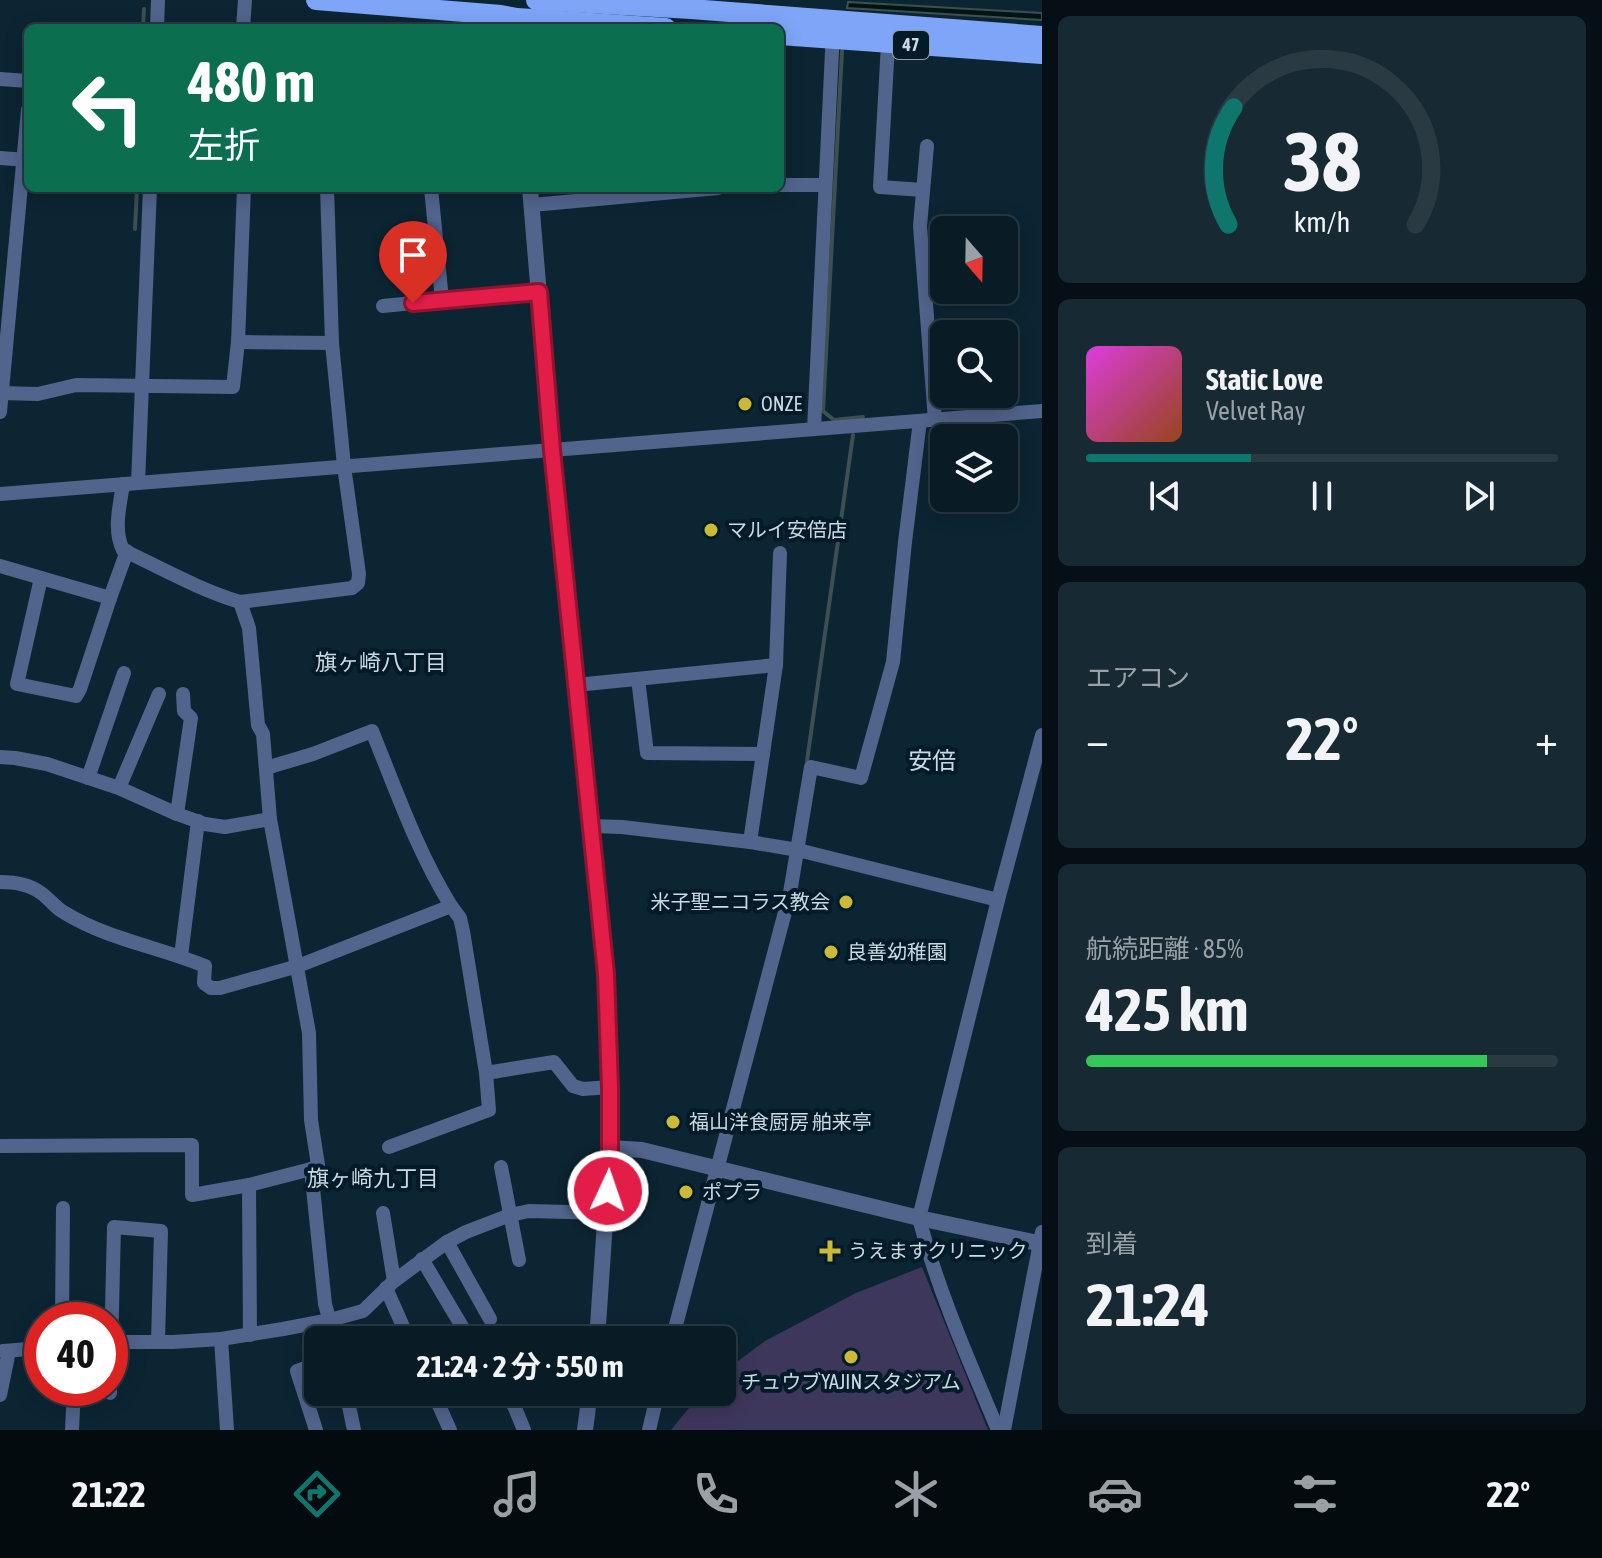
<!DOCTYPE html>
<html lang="ja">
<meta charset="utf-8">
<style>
:root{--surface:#091c26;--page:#172932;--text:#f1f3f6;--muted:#99a1a7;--line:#293a43;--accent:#0f766e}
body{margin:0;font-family:"Asap Condensed","Noto Sans JP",sans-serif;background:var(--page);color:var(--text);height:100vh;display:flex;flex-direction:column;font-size:30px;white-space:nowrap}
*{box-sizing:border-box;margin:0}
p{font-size:26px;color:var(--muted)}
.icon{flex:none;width:44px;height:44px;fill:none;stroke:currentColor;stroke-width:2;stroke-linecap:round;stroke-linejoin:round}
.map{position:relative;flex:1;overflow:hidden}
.sheet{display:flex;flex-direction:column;gap:16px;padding:16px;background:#050f15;width:560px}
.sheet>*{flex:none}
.banner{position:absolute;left:24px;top:24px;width:760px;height:168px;border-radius:12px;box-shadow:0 4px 20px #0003,0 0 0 2px var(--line);background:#0b6e4f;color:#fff;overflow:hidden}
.needle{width:52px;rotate:160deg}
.controls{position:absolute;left:930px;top:216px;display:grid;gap:16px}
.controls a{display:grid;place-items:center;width:88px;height:88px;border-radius:12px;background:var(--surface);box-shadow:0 4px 20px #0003,0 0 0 2px var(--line);font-size:40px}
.speed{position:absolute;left:24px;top:1302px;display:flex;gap:16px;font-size:40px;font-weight:700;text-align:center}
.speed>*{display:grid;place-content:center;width:104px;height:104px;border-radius:50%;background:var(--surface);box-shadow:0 4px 20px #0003,0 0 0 2px var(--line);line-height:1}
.speed .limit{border:12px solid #d22;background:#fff;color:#111}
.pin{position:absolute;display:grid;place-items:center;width:68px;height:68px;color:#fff;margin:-82px -34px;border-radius:50% 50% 50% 0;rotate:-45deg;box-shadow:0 0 8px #0007}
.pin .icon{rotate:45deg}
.me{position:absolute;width:88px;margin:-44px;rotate:3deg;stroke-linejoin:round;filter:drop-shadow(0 0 6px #0008)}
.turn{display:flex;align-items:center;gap:28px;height:168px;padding:0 32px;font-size:36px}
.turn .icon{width:104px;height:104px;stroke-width:2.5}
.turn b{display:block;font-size:56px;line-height:68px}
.big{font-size:60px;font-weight:700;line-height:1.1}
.sheet .tile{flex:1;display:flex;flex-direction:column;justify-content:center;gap:12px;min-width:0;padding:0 28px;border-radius:12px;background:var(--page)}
.sheet .dial{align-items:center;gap:0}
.dial svg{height:208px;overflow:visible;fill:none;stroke:var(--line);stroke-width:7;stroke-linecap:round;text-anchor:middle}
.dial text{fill:var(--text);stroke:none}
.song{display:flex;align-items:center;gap:24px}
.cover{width:96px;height:96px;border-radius:12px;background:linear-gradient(135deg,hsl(300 70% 55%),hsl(20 70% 35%))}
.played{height:8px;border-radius:4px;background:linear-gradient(90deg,var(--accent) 35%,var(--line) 35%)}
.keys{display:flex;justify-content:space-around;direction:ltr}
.heat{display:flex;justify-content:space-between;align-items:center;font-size:44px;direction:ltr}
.charge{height:12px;border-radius:6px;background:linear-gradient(90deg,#34c759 85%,var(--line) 0)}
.trip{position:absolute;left:304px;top:1326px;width:432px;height:80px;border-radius:12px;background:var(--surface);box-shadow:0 4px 20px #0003,0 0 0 2px var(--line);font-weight:700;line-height:80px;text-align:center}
.tab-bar{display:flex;height:128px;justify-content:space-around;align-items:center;background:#040b0f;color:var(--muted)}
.tab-bar .icon{width:56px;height:56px}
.tab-bar .on{color:var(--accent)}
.tab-bar b{font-size:36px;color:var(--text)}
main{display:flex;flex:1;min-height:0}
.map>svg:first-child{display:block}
.green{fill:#3e375c}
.water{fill:#001411;stroke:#3d4f50;stroke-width:2}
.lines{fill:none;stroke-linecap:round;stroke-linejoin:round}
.stream{stroke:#3d4f50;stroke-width:4}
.minor{stroke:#51648c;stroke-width:14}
.tertiary{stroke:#51648c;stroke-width:16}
.primary{stroke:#7ea5f8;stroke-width:20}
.route-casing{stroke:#92132f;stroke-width:20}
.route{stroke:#e11d48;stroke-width:14}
.poi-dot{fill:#cdb938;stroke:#031b29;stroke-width:3}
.labels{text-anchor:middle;stroke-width:8;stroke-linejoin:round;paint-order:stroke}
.shield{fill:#031b29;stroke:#8fa0ab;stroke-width:2}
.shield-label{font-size:18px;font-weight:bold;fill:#cbd9e3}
.poi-label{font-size:20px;fill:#cbd9e3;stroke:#031b29;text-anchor:start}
.neighbourhood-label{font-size:22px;fill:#cbd9e3;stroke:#031b29}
.quarter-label{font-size:24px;fill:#cbd9e3;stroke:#031b29}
</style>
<main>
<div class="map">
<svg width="1042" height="1430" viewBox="0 0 1042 1430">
<rect width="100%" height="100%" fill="#0c2533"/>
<!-- green -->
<polygon class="green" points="922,1267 988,1430 671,1430 702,1392 722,1392 722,1373 765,1341 856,1293"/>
<!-- water -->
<polygon class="water" points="848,2 1042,13 1042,20 847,8"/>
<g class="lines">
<!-- stream -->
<g class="stream">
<polyline points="143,28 144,9"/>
<polyline points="842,51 823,411 834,420 863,417"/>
<polyline points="135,229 137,188"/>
<polyline points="807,761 853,435"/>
</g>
<!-- minor -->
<g class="minor">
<polyline points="157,28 158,0"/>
<polyline points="243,28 245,0"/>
<polyline points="888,44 880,187 923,190"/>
<polyline points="0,79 28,81"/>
<polyline points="927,146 920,226 935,420"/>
<polyline points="0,158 28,160"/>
<polyline points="780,185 825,185"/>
<polyline points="431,188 442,300 539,292"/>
<polyline points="532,205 718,188"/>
<polyline points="383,306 442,300"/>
<polyline points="238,342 332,343 327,188"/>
<polyline points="0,393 38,394 76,385 233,387 238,342 244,188"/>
<polyline points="0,412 28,110"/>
<polyline points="814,429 833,30"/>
<polyline points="138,483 150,188"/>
<polyline points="0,494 1042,411"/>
<polyline points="780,553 776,665 750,842 798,850 998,900"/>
<polyline points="0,566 110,598 127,551"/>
<polyline points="41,578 17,684 76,696 80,689 110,598"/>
<polyline points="240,602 352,588 358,583 359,574 344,466 332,343"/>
<polyline points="638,679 647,753 763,754"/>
<polyline points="576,685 776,665"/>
<path d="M0 757 15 758 47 764 119 788 177 814 205 824 225 827 270 819 263 734 258 725 249 628 240 602C200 590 161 568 123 550 113 530 120 505 123 484"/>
<path d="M266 768 313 754 372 731C396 790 417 851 451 906"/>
<polyline points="88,778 124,673"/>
<polyline points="119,788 159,694"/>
<polyline points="177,814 191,718 184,711 183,694"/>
<polyline points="591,826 622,827 750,842"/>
<path d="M0 882C15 882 29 884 41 893 50 899 55 908 65 913 107 939 159 947 205 966L204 983 211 988H220L298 966 451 906 460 918 463 931 486 1073 554 1062 573 1086 583 1089 610 1087"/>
<polyline points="181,956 198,821"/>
<polyline points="0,1146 192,1145 192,1195 249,1185 311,1169 318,1165 311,1120 309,1033 270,819"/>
<polyline points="389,1147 489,1110 486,1073"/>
<polyline points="501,1167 519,1260"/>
<polyline points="311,1169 325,1304 335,1340"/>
<polyline points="249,1185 250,1335"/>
<polyline points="383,1213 394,1281"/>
<polyline points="447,1242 490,1319"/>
<polyline points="422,1259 470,1340"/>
<polyline points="386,1288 409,1340"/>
<polyline points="62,1320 63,1208"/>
<polyline points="221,1339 227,1430"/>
<polyline points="672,1340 790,893 811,767 861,778 893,662 905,542 920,421"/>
<polyline points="110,1342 173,1342 221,1339 283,1329 330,1320 363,1311 394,1281 447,1242 466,1232 510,1215 529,1211 607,1213"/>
<polyline points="3,1351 42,1348"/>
<polyline points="346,1392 354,1430"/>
<polyline points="433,1392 450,1430"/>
<polyline points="506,1392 515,1408 524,1430"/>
<polyline points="110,1393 114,1227 161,1231 158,1342"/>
<polyline points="0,1395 9,1351"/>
<polyline points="72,1430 74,1388"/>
<polyline points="316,1430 297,1371 318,1363"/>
<polyline points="649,1430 658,1392"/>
<path d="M998 1430C969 1361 938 1291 919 1218L998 900 1042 735"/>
<polyline points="1004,1430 1042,1232"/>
</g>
<!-- tertiary -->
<g class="tertiary">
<polyline points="530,188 552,450 606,974 610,1148 597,1340"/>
<polyline points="610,1148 642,1150 919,1218 1042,1244"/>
<polyline points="585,1430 590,1392"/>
</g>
<!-- primary -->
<g class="primary">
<polyline points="316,0 501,15 517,18 666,28"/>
<polyline points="536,0 691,9 1042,36"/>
<polyline points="780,35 1042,54"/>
</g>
</g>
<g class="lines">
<!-- route casing -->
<g class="route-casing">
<polyline id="route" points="413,303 539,292 552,450 606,974 610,1087 610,1148 608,1191"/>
</g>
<!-- route -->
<use href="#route" class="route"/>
</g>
<!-- markers -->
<g class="poi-dot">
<circle cx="745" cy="404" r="8"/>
<circle cx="711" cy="530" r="8"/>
<circle cx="846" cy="902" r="8"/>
<circle cx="831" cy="952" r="8"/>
<circle cx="673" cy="1122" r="8"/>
<circle cx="686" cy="1192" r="8"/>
<path d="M826 1239h8v8h8v8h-8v8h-8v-8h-8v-8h8z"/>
<circle cx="851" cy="1357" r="8"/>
</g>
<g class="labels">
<!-- shield labels -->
<rect class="shield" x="893" y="31" width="36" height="28" rx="6"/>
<g class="shield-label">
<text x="911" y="51">47</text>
</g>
<!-- poi labels -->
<g class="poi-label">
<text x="761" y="411">ONZE</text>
<text x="727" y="537">マルイ安倍店</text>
<text x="830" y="909" text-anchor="end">米子聖ニコラス教会</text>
<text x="847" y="959">良善幼稚園</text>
<text x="689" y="1129">福山洋食厨房 舶来亭</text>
<text x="702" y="1199">ポプラ</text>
<text x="848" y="1258">うえますクリニック</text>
<text x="851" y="1389" text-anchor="middle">チュウブYAJINスタジアム</text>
</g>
<!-- neighbourhood labels -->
<g class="neighbourhood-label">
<text x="381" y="670">旗ヶ崎八丁目</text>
<text x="373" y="1186">旗ヶ崎九丁目</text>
</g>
<!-- quarter labels -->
<g class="quarter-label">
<text x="932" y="769">安倍</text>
</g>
</g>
</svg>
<div class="controls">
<a><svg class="needle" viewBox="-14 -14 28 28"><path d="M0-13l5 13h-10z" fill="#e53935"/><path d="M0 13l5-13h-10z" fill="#99a1a7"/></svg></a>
<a><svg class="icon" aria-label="search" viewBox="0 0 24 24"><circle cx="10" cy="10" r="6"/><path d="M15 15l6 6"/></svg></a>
<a><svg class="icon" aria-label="layers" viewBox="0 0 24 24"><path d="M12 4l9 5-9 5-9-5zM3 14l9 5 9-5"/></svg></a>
</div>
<div class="speed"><div class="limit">40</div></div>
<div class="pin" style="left:413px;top:303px;background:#d93025"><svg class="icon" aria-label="arrive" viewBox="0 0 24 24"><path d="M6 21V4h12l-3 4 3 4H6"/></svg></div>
<svg class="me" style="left:608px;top:1191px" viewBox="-20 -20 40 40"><circle r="17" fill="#e11d48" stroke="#fff" stroke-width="3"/><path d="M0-11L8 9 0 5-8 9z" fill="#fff"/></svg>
<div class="trip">21:24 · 2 分 · 550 m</div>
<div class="banner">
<div class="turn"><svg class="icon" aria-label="left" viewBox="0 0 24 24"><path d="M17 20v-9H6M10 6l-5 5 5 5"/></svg><div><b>480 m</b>左折</div></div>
</div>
</div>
<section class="sheet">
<div class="tile dial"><svg viewBox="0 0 100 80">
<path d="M14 69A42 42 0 1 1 86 69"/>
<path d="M14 69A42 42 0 0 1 16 24" stroke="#0f766e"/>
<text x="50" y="56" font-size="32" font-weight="700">38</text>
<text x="50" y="72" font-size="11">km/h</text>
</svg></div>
<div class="tile">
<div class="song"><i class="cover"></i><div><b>Static Love</b><p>Velvet Ray</p></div></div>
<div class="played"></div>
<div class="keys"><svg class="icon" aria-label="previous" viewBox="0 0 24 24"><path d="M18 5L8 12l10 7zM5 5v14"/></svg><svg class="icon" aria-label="pause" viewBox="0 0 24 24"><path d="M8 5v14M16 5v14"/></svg><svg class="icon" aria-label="next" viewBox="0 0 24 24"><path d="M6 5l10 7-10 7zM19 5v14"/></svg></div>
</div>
<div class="tile"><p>エアコン</p>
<div class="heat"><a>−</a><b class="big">22°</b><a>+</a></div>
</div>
<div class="tile"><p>航続距離 · 85%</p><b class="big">425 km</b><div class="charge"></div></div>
<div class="tile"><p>到着</p><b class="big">21:24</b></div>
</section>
</main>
<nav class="tab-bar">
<b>21:22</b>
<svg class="icon on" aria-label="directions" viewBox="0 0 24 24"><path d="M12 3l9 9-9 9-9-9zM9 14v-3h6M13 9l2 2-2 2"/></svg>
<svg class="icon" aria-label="music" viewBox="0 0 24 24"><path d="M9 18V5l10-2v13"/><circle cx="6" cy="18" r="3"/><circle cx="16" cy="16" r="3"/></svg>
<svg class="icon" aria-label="phone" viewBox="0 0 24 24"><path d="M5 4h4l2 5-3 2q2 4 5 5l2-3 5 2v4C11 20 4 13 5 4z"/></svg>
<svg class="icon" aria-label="climate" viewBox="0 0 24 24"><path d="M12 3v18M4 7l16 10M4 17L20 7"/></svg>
<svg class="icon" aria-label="car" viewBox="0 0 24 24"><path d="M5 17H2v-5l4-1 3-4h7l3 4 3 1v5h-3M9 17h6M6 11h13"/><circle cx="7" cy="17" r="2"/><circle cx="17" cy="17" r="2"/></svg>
<svg class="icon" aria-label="filters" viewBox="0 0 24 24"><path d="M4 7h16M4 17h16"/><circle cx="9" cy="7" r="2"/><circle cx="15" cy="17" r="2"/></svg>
<b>22°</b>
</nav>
